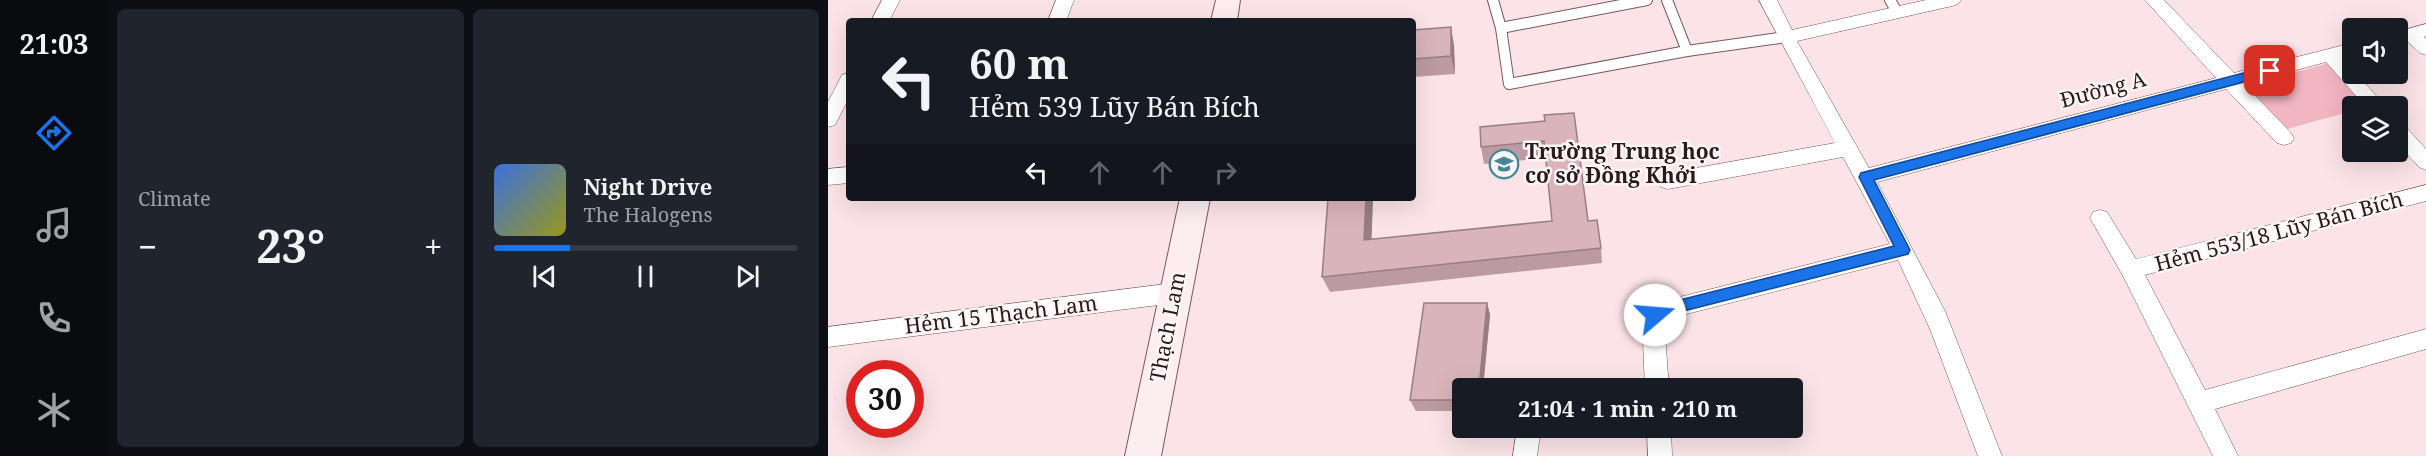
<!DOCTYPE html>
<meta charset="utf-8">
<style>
:root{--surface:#171b24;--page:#20242c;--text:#f1f3f6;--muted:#9ea1a6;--line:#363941;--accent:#1a73e8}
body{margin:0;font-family:"Noto Serif",serif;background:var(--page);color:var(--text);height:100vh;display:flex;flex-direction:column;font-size:22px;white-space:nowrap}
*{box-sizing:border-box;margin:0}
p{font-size:20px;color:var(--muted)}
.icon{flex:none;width:33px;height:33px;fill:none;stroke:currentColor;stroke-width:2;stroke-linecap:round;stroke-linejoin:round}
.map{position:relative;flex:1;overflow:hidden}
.sheet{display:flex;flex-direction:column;gap:9px;padding:9px;background:#0d0f14;width:720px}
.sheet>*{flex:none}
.guide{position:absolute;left:18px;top:18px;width:570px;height:183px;border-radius:6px;box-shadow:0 6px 24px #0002;background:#171b24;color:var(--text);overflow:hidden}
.buttons{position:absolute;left:1514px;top:18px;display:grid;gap:12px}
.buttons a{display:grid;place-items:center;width:66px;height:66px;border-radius:6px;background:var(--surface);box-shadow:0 6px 24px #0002;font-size:30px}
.speed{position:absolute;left:18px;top:360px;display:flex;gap:12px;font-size:30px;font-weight:700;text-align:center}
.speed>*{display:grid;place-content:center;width:78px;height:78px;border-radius:50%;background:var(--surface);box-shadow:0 6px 24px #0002;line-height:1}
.speed .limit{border:9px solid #d22;background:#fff;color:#111}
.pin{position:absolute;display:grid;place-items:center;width:51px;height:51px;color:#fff;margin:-26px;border-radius:12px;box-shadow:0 3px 9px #0006}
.me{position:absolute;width:66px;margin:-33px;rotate:72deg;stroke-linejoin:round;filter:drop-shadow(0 0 4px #0008)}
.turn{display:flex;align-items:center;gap:21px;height:126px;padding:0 24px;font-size:27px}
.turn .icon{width:78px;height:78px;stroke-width:2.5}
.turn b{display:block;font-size:42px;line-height:51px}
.lanes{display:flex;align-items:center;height:57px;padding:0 24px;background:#0003;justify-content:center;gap:30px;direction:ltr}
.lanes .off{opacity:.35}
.big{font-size:45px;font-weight:700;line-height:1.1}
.sheet .widget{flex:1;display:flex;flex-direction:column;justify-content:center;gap:9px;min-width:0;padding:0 21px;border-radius:9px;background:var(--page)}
.song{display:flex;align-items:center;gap:18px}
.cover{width:72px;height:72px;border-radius:9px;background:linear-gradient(135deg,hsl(220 70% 55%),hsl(60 70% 35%))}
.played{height:6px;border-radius:3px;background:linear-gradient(90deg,var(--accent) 25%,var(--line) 25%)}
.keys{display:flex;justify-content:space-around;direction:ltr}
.heat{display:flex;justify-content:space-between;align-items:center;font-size:33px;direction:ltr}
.sheet .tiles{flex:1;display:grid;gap:9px;grid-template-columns:repeat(2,1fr)}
.trip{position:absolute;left:624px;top:378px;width:351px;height:60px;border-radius:6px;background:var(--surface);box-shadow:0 6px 24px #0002;font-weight:700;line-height:60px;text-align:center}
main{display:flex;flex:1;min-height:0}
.tabs{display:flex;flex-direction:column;width:108px;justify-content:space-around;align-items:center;background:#090b0e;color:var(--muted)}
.tabs .icon{width:42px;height:42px}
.tabs .on{color:var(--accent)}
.tabs b{font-size:27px;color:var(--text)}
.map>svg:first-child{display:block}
.green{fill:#f2b5c2}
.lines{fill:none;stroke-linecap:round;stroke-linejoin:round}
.lane-casing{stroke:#79585f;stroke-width:12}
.street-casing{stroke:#79585f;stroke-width:1}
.secondary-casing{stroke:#79585f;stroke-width:2}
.lane{stroke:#fff;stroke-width:10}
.street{fill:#fff;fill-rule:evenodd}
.secondary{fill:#fbedf0;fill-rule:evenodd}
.wall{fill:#bb9ba1}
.shaded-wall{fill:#987e83}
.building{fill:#d9b4bb;stroke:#987e83;stroke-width:1.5}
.route{fill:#1a73e8;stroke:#114b97;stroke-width:1.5}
.labels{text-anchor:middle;stroke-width:5;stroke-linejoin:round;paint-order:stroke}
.street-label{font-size:21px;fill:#281a1d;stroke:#fdf5f6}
.poi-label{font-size:21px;font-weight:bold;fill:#281a1d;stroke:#fdf5f6;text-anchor:start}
</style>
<main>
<nav class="tabs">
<b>21:03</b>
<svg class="icon on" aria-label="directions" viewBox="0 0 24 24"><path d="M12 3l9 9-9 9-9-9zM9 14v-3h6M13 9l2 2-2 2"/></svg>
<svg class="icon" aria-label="music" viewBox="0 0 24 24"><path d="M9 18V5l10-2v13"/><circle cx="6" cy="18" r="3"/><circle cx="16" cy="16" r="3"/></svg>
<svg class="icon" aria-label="phone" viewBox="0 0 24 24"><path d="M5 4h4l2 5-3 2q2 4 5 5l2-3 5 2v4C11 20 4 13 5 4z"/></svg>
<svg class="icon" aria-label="climate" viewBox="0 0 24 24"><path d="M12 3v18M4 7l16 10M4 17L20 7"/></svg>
</nav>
<section class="sheet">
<div class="tiles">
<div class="widget"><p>Climate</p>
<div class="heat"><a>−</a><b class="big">23°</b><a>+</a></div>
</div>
<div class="widget">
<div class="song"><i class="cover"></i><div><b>Night Drive</b><p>The Halogens</p></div></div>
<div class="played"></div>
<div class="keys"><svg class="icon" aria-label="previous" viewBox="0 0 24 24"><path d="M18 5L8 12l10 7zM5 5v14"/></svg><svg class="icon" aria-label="pause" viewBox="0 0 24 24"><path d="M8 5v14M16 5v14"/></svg><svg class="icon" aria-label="next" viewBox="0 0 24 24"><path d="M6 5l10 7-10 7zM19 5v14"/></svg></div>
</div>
</div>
</section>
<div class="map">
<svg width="1598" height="456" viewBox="0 0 1598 456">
<rect width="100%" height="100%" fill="#fbe3e7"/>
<!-- green -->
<polygon class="green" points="1501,63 1538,106 1524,106 1524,111 1459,129 1416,86"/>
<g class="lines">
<!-- lane casing -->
<g class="lane-casing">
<g id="lane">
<polyline points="665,0 673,28 819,0"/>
<polyline points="1062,0 1069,12"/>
<polyline points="673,28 681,84 859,51 839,0"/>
<polyline points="859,51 958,37"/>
</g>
</g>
<!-- street casing -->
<g class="street-casing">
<g id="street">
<polygon points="54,0 72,0 61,21 43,21"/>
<polygon points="228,0 246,0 238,21 220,21"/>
<polygon points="931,0 949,0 964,30 1098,0 1133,0 1130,4 1124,6 969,41 1041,168 1388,78 1317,0 1336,0 1406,73 1524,43 1524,55 1515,58 1524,68 1524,74 1529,74 1557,106 1537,106 1498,62 1416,84 1463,133 1466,138 1463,143 1456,145 1449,143 1398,89 1049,182 1117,311 1174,456 1150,456 1102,329 1070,260 839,319 836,322 841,388 817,388 814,319 824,304 1062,244 1015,157 840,189 833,187 830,181 833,175 840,173 1007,143"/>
<polygon points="1598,24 1598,36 1596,37 1598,39 1598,55 1592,53 1579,41 1569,44 1569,32"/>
<polygon points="21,73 21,98 7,125 0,127 0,102 14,75"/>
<polygon points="1569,123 1576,125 1598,149 1598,170 1591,167 1569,143"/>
<polygon points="21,167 21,183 0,185 0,169"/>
<polygon points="1598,185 1598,201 1317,275 1377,390 1598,329 1598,349 1387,409 1410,456 1385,456 1295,276 1262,218 1265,212 1272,210 1279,212 1308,259"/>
<polygon points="346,283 354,286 357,293 354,300 346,303 0,347 0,327"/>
<polygon points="689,428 713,428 709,456 685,456"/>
<polygon points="819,428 843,428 844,456 820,456"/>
</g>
</g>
<!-- secondary casing -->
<g class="secondary-casing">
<g id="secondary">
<polygon points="388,0 412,0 409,21 383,21"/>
<polygon points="352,198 382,198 333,456 297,456"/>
</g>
</g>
<!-- lane -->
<use href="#lane" class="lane"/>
<!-- street -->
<use href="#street" class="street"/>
<!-- secondary -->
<use href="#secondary" class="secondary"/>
</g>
<!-- wall -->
<g class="wall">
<polygon points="585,30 626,45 627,74 585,77"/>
<polygon points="717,121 760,221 773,248 774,263 502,292 494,277 545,198 543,239 724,221 718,158 656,164 653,147"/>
<polygon points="659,303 662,315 655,388 634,388 634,411 588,411 582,400"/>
</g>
<!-- shaded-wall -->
<g class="shaded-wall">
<polygon points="623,27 626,45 627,74 623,56"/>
<polygon points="538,198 545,198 543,256 536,240"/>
<polygon points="659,303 662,315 655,388 651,388"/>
</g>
<!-- building -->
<g class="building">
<polygon points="623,27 623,56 585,59 585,30"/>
<polygon points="746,113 760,221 769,220 773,248 494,277 500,198 538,198 536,240 724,221 716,141 653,147 652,127 717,121 716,115"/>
<polygon points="596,303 659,303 651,388 634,388 634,400 582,400"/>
</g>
<!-- route -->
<polygon class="route" points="1442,66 1448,71 1446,74 1046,180 1082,250 1080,254 836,316 827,321 821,319 819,315 821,310 832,305 1066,246 1031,177 1033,173"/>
<!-- icons -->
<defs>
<g id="school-ring" transform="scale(1.5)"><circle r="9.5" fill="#fdf5f6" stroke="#448796" stroke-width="1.5"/><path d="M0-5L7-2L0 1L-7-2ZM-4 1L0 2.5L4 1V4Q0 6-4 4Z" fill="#448796"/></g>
</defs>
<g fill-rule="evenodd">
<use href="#school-ring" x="676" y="164"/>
</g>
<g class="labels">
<!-- street labels -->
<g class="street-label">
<text transform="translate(1275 90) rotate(-15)" y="7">Đường A</text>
<text transform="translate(1451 232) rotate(-15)" y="7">Hẻm 553/18 Lũy Bán Bích</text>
<text transform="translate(173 315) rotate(-7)" y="7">Hẻm 15 Thạch Lam</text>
<text transform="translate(340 327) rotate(-79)" y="7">Thạch Lam</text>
</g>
<!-- poi labels -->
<g class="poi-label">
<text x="697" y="159">Trường Trung học<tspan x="697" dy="24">cơ sở Đồng Khởi</tspan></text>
</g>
</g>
</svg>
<div class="buttons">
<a><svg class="icon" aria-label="sound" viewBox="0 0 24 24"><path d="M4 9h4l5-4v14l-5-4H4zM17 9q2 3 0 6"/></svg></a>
<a><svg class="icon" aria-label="layers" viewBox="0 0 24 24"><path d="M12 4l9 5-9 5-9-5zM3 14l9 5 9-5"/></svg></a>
</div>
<div class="speed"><div class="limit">30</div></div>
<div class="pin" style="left:1442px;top:71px;background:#d93025"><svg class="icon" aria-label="arrive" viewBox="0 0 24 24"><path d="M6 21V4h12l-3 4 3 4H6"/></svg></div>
<svg class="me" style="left:827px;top:315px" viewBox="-20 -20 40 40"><circle r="19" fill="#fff"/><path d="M0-13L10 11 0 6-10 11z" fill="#1a73e8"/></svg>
<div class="trip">21:04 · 1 min · 210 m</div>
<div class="guide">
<div class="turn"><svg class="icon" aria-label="left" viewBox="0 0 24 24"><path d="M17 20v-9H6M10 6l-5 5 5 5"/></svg><div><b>60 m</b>Hẻm 539 Lũy Bán Bích</div></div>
<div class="lanes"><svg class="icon" aria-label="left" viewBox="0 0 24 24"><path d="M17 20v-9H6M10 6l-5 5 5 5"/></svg><svg class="icon off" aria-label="ahead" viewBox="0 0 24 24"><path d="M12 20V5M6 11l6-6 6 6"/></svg><svg class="icon off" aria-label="ahead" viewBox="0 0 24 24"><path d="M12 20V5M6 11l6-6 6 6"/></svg><svg class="icon off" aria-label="right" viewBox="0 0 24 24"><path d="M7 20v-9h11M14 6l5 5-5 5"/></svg></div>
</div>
</div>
</main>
